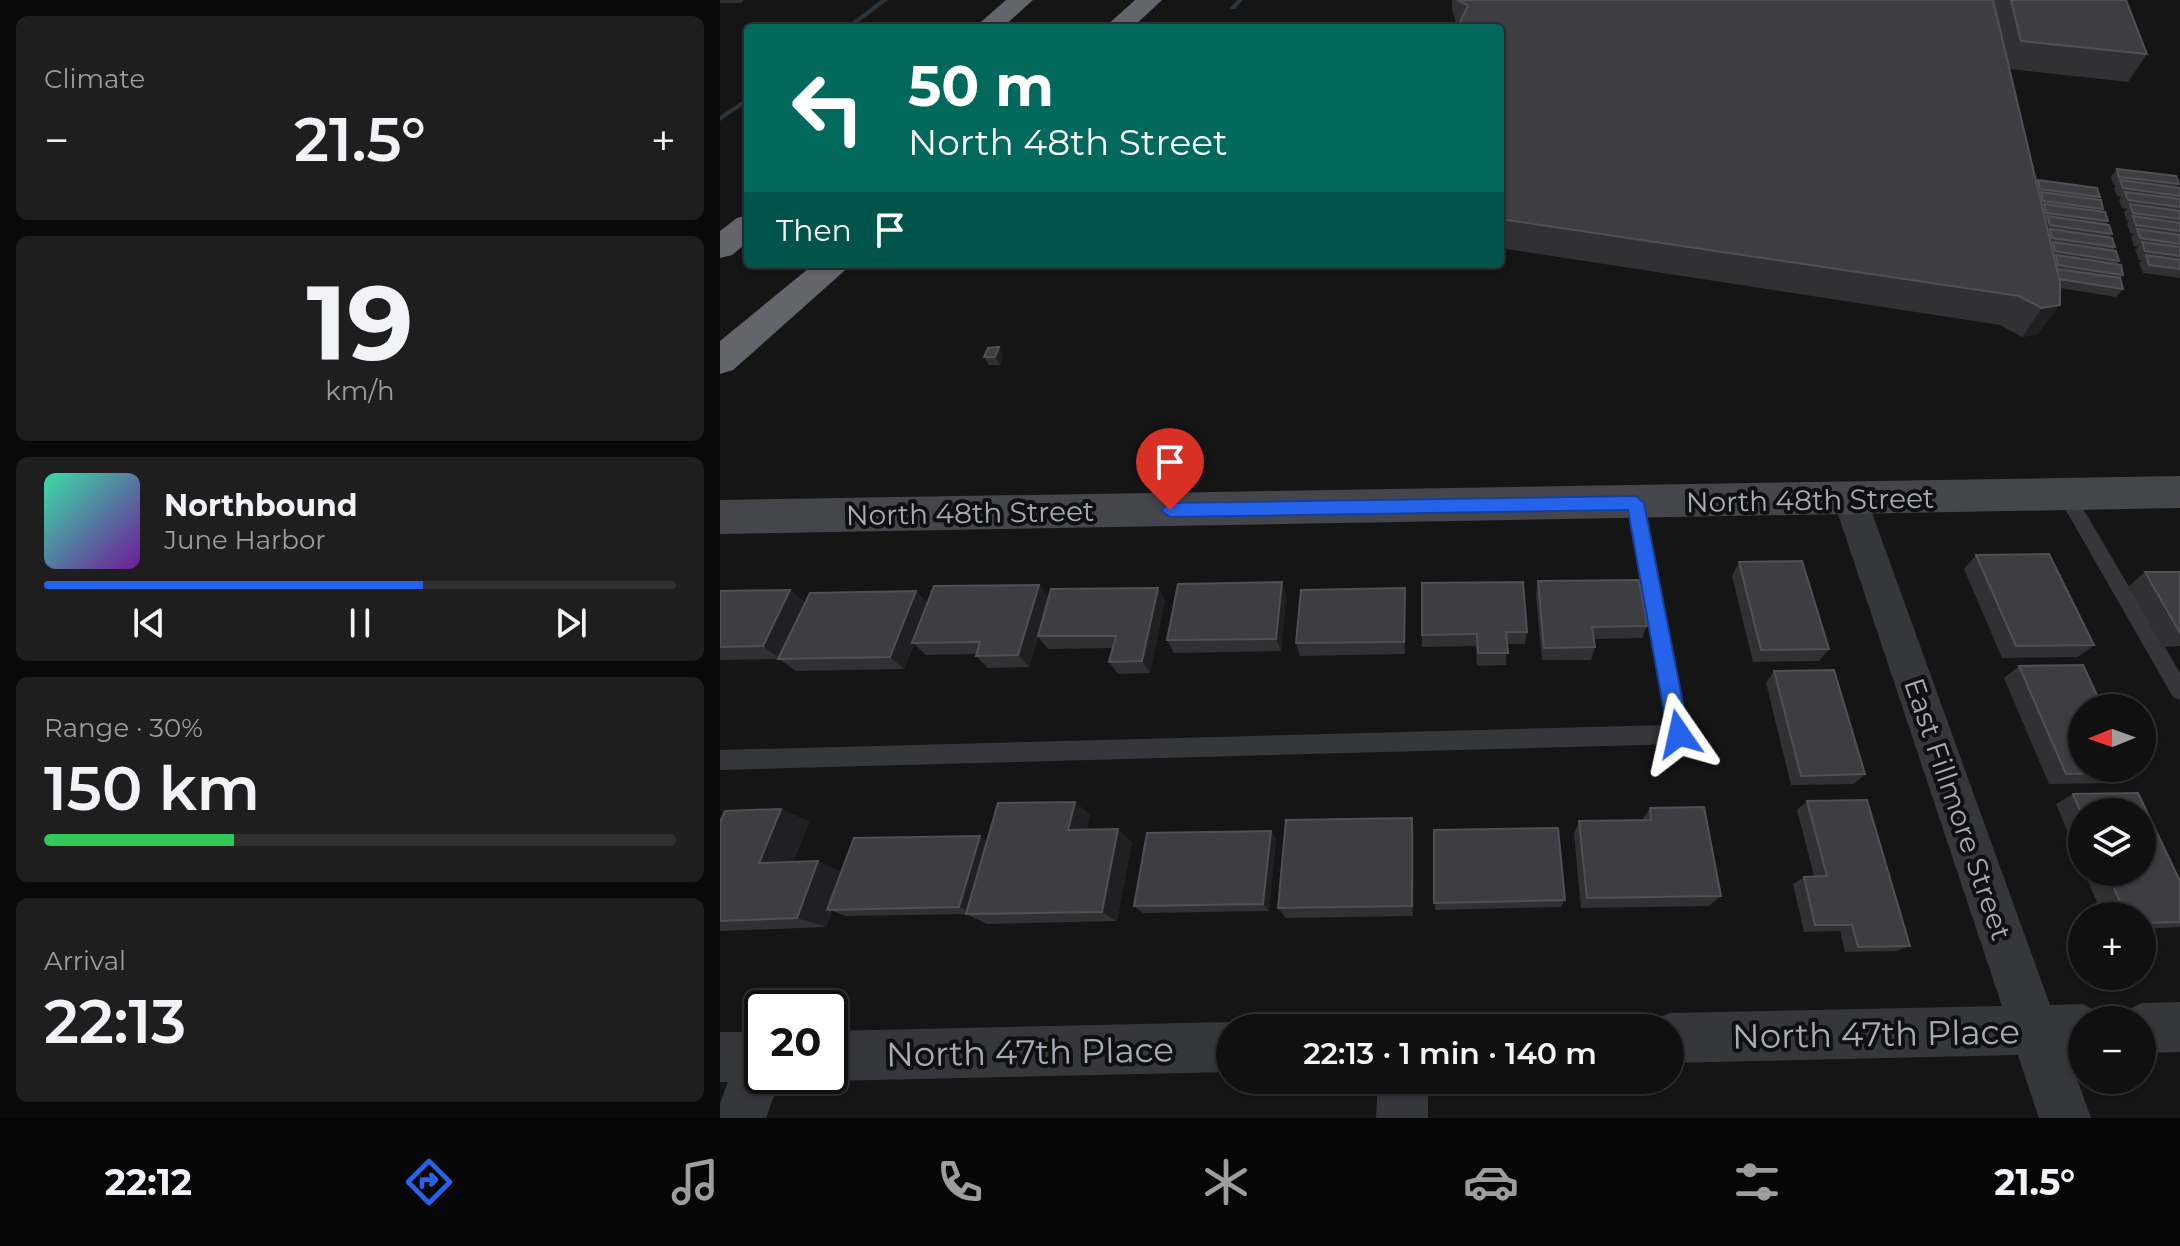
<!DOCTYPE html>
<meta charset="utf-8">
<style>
:root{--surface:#101010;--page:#1e1e1e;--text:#f1f3f6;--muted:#9c9d9f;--line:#303030;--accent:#2563eb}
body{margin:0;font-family:Montserrat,sans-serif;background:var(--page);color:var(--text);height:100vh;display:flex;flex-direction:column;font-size:30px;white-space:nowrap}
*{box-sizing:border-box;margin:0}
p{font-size:26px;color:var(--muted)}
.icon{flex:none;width:44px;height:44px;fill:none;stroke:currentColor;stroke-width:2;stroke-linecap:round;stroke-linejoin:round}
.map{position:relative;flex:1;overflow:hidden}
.panel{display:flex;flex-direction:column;gap:16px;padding:16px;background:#090909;width:720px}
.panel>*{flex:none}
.top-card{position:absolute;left:24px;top:24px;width:760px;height:244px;border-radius:8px;box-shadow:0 2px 6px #0004,0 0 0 2px var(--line);background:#00695c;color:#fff;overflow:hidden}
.needle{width:52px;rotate:269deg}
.fabs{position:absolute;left:1348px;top:694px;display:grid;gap:16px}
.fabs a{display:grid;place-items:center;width:88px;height:88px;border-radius:50%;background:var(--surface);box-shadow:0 2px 6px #0004,0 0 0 2px var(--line);font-size:40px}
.speed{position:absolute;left:24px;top:990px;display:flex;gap:16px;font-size:40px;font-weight:700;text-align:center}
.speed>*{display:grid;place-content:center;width:104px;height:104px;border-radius:50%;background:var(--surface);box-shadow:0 2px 6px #0004,0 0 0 2px var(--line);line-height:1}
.speed .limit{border:4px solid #111;border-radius:12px;background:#fff;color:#111}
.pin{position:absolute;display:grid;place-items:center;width:68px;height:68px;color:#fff;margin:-82px -34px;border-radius:50% 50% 50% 0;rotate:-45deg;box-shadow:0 0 8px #0007}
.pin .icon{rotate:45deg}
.me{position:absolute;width:88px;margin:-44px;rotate:349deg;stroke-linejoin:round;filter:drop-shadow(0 0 6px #0008)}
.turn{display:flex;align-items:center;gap:28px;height:168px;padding:0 32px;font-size:36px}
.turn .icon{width:104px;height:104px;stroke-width:2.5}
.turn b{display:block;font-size:56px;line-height:68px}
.then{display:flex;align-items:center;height:76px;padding:0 32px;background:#0003;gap:16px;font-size:30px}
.big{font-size:60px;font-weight:600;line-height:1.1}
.panel .card{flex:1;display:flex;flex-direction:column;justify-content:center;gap:12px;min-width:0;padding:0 28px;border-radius:12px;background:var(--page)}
.panel .dial{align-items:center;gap:0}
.dial b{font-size:104px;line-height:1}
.song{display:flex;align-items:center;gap:24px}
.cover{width:96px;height:96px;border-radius:12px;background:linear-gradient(135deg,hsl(160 70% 55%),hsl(280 70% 35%))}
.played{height:8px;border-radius:4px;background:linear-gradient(90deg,var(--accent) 60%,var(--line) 60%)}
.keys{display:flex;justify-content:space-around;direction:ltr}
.heat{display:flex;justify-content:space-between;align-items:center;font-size:44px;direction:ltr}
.charge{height:12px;border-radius:6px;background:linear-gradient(90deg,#34c759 30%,var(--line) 0)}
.trip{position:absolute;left:496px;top:1014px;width:468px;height:80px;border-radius:40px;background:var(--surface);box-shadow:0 2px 6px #0004,0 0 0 2px var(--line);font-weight:600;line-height:80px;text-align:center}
.tabs{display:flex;height:128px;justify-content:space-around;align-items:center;background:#060606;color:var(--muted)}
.tabs .icon{width:56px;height:56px}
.tabs .on{color:var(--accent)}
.tabs b{font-size:36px;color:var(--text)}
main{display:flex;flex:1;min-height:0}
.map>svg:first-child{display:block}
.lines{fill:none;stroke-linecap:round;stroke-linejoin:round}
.stream{fill:#2b343a;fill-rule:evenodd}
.lane{fill:#36373b;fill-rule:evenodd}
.street{fill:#36373b;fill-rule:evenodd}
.secondary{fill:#44464b;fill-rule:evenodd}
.highway{fill:#62656c;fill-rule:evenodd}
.wall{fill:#313134}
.shaded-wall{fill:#202022}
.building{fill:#3e3e42;stroke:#4e5054;stroke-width:2}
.route{fill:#2563eb;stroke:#184099;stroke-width:2}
.labels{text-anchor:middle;stroke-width:8;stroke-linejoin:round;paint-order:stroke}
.street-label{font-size:28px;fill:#a7acb6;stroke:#101011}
.near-street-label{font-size:34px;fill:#a7acb6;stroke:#101011}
</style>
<main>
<section class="panel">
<div class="card"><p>Climate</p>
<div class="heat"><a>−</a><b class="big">21.5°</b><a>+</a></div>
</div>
<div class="card dial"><b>19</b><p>km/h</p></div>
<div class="card">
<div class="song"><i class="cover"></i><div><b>Northbound</b><p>June Harbor</p></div></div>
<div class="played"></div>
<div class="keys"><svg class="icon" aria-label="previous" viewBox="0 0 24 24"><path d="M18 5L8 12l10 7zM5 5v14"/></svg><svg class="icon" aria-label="pause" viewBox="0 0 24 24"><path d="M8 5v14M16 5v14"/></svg><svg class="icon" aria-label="next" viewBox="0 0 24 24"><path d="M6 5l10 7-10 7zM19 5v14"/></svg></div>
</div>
<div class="card"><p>Range · 30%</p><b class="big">150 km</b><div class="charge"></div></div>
<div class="card"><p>Arrival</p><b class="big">22:13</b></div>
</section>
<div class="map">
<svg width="1460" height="1118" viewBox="0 0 1460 1118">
<rect width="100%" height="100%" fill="#151516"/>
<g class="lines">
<!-- stream -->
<g class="stream">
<polygon points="161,0 168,0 131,28 124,28"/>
<polygon points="517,0 523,0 515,9 511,9 510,8"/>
<polygon points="28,97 28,102 0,121 0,116"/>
</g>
<!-- lane -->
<g class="lane">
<polygon points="1346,488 1352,490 1460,673 1460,700 1453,697 1340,500 1337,495"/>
<polygon points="916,496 925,503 969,734 966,741 959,744 0,770 0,750 947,725 907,503"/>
</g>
<!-- street -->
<g class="street">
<polygon points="1130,485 1142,489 1147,499 1330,1005 1362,1004 1379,1012 1383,1020 1362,1020 1362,1054 1348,1054 1371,1118 1319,1118 1298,1055 950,1063 950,1028 929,1028 932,1020 950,1013 1282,1006 1113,499 1118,489"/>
<polygon points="1460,1002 1460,1052 1422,1053 1422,1020 1401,1020 1405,1011 1422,1003"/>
<polygon points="510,1022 524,1028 510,1028 510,1072 110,1081 98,1076 110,1076 110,1031"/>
<polygon points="0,1032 42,1032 42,1076 61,1076 46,1118 0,1118 0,1103 8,1082 0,1082"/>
<polygon points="658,1080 708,1080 708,1118 656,1118"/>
</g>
<!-- secondary -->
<polygon class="secondary" points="1460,476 1460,508 0,534 0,500"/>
<!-- highway -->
<g class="highway">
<polygon points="286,0 313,0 282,28 254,28"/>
<polygon points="415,0 442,0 412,28 384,28"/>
<polygon points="28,215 28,242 12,255 0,258 0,231 17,218"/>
<polygon points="94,264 132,264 13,370 0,374 0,341"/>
</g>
</g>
<!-- wall -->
<g class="wall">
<polygon points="0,0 24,0 21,3 0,3"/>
<polygon points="732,0 1406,0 1427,54 1408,82 1290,69 1316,182 1318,180 1380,197 1377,200 1383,209 1381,212 1388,221 1386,224 1392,234 1390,237 1395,247 1393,250 1399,261 1396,264 1403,275 1400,279 1403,289 1396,297 1340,288 1318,334 1302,337 1280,325 780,248 780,28 737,27 732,9"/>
<polygon points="1397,169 1459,184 1457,187 1460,188 1460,278 1423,273 1419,263 1422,260 1419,260 1415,250 1418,247 1414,246 1411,237 1414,234 1410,233 1407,224 1409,221 1407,221 1404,212 1407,209 1402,208 1399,200 1401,197 1397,196 1394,188 1396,185 1394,185 1391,177"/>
<polygon points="283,355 280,365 269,365 264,357"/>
<polygon points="1256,555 1374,645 1358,657 1282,658 1244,569"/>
<polygon points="1019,562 1109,649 1099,661 1033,662 1012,576"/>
<polygon points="1425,572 1460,572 1460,646 1442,647 1409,586"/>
<polygon points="818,581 927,626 922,638 874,639 875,647 871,660 822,660 816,595"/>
<polygon points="562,582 566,596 561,651 454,653 447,640"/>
<polygon points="319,585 329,598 438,588 445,601 430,673 398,674 389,662 392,648 328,649 318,637 309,667 268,668 256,656 256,654 206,655 194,644 184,669 76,671 59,659 0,660 0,591 70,590 85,602 196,591 207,603"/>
<polygon points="686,601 685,654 580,656 576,643"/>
<polygon points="807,632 805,644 787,644 786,665 757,666 756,646 702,647 702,635"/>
<polygon points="1299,666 1415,773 1396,783 1329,784 1284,678"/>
<polygon points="1054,671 1145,774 1134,784 1071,785 1046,683"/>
<polygon points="1353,794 1460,881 1460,927 1422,929 1422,916 1383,916 1364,872 1422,872 1362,812 1362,866 1336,804"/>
<polygon points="1087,801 1190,946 1176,951 1125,952 1120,931 1084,932 1073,884 1084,877 1094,876 1077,810"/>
<polygon points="355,802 370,815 367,830 412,842 397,921 267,924 246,914 126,916 112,911 106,927 0,931 0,822 61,809 89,822 73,862 121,871 267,840"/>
<polygon points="930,808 1001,896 989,906 861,908 854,834 859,821 922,820"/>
<polygon points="714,830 845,900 841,907 715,910"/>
<polygon points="551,831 556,839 549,911 423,913 414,906"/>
<polygon points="694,831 693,916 566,918 558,908"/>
</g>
<!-- shaded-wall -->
<g class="shaded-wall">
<polygon points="1340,305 1318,334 1302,337 1322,308"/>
<polygon points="279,347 283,355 280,365 275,357"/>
<polygon points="562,582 566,596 561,651 556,639"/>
<polygon points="319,585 329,598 309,667 298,655"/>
<polygon points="438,588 445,601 430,673 422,661"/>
<polygon points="685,588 686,601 685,654 684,642"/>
<polygon points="70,590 86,603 60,659 43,646"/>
<polygon points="196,591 208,605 184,669 170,657"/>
<polygon points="355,802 370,815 364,843 348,830"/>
<polygon points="61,809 89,822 68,874 39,863"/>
<polygon points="692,818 694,831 693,916 692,906"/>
<polygon points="398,829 412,842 397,921 382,912"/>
<polygon points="551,831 556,839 549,911 543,904"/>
<polygon points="260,836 273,844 254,914 239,907"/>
<polygon points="98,861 125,873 107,910 112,911 106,927 77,918"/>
</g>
<!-- building -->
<g class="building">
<polygon points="738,0 1273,0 1340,282 1340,305 1322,308 1299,296 780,219 780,28 737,28 748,6"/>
<polygon points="1291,0 1406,0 1427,54 1301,41"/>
<polygon points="1397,169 1456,176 1459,184 1399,177"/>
<polygon points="1318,180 1377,188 1380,197 1320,189"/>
<polygon points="1400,180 1460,188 1460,196 1403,188"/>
<polygon points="1321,192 1381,200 1383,209 1323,201"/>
<polygon points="1405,192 1460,199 1460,207 1408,200"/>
<polygon points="1324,204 1385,212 1388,221 1326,213"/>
<polygon points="1410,204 1460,211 1460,219 1413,213"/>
<polygon points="1327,216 1389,225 1392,234 1330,225"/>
<polygon points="1413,216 1460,223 1460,231 1416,225"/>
<polygon points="1330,229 1392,238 1395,247 1332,238"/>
<polygon points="1417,229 1460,235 1460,244 1420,238"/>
<polygon points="1333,242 1396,251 1399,261 1335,251"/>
<polygon points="1422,242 1460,247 1460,256 1425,251"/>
<polygon points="1336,255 1401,265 1403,275 1338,265"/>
<polygon points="1426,255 1460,260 1460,269 1429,265"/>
<polygon points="1337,269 1400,278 1403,289 1339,279"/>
<polygon points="279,347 275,357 264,357 268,348"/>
<polygon points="1329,554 1374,645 1296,646 1256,555"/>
<polygon points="1082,561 1109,649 1041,650 1019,562"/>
<polygon points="1425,572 1460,572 1460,633"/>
<polygon points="919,580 927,626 872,627 875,647 824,648 818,581"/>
<polygon points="562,582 556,639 447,640 458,584"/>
<polygon points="803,582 807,632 786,632 788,653 758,653 757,634 702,635 702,583"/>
<polygon points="319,585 298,655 256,656 260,642 192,643 214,586"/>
<polygon points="438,588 422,661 389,662 396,636 318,636 331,589"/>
<polygon points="685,588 684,642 576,643 581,590"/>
<polygon points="70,590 43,646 0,647 0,591"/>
<polygon points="196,591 170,657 58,659 90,593"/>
<polygon points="1363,665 1383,708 1362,708 1362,768 1412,768 1415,773 1346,774 1299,666"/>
<polygon points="1114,670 1145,774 1081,776 1054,671"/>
<polygon points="1418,793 1460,881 1460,922 1422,923 1422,916 1406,916 1387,872 1422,872 1422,812 1362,812 1362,815 1353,794"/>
<polygon points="1147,800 1190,946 1138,947 1132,925 1095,925 1084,877 1107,876 1087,801"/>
<polygon points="355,802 348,830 398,829 382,912 246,914 278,803"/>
<polygon points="984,807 1001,896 867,898 859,821 931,820 930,808"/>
<polygon points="61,809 39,863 98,861 77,918 0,921 0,822 5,811"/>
<polygon points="692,818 692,906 558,908 566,820"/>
<polygon points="838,828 845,900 714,903 714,830"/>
<polygon points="551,831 543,904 414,906 427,833"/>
<polygon points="260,836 239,907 107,910 134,838"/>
</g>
<!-- route -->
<polygon class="route" points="916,496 924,503 969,734 966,741 959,744 951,741 948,734 908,510 450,517 441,510 450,503"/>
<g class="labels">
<!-- street labels -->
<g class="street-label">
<text transform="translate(1090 500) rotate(-1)" y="10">North 48th Street</text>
<text transform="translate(250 513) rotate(-1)" y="10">North 48th Street</text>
<text transform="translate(1238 809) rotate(71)" y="10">East Fillmore Street</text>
</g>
<!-- near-street labels -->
<g class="near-street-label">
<text transform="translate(1156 1034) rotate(-1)" y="12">North 47th Place</text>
<text transform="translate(310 1052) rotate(-1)" y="12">North 47th Place</text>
</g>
</g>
</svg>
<div class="fabs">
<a><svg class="needle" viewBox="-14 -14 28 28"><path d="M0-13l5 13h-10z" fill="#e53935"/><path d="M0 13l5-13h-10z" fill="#9c9d9f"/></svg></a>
<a><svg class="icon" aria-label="layers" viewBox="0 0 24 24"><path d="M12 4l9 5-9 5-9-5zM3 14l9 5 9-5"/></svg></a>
<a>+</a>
<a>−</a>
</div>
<div class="speed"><div class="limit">20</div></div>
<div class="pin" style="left:450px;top:510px;background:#d93025"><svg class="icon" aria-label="arrive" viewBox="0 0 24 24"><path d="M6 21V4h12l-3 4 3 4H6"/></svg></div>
<svg class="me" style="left:959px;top:734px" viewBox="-20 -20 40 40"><path d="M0-17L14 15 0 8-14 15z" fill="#2563eb" stroke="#fff" stroke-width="4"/></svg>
<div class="trip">22:13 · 1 min · 140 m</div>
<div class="top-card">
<div class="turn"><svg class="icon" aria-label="left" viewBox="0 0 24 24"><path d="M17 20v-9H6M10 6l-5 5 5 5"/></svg><div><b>50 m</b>North 48th Street</div></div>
<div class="then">Then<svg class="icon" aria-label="arrive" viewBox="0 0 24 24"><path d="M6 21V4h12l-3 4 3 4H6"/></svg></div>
</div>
</div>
</main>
<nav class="tabs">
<b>22:12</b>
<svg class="icon on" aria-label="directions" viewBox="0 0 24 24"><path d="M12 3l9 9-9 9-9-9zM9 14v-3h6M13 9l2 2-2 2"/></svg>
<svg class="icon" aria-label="music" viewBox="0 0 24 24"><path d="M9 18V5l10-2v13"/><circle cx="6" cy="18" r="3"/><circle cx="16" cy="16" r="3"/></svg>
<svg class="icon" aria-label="phone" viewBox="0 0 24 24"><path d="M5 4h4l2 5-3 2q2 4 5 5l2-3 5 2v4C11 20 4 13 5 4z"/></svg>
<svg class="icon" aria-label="climate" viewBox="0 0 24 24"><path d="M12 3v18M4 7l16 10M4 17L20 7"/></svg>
<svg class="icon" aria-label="car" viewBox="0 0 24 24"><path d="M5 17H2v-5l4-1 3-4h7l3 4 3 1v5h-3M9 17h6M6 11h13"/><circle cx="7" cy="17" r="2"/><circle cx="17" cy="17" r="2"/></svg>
<svg class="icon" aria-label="filters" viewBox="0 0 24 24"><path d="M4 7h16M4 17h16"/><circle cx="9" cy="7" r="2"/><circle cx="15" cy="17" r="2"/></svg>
<b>21.5°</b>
</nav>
